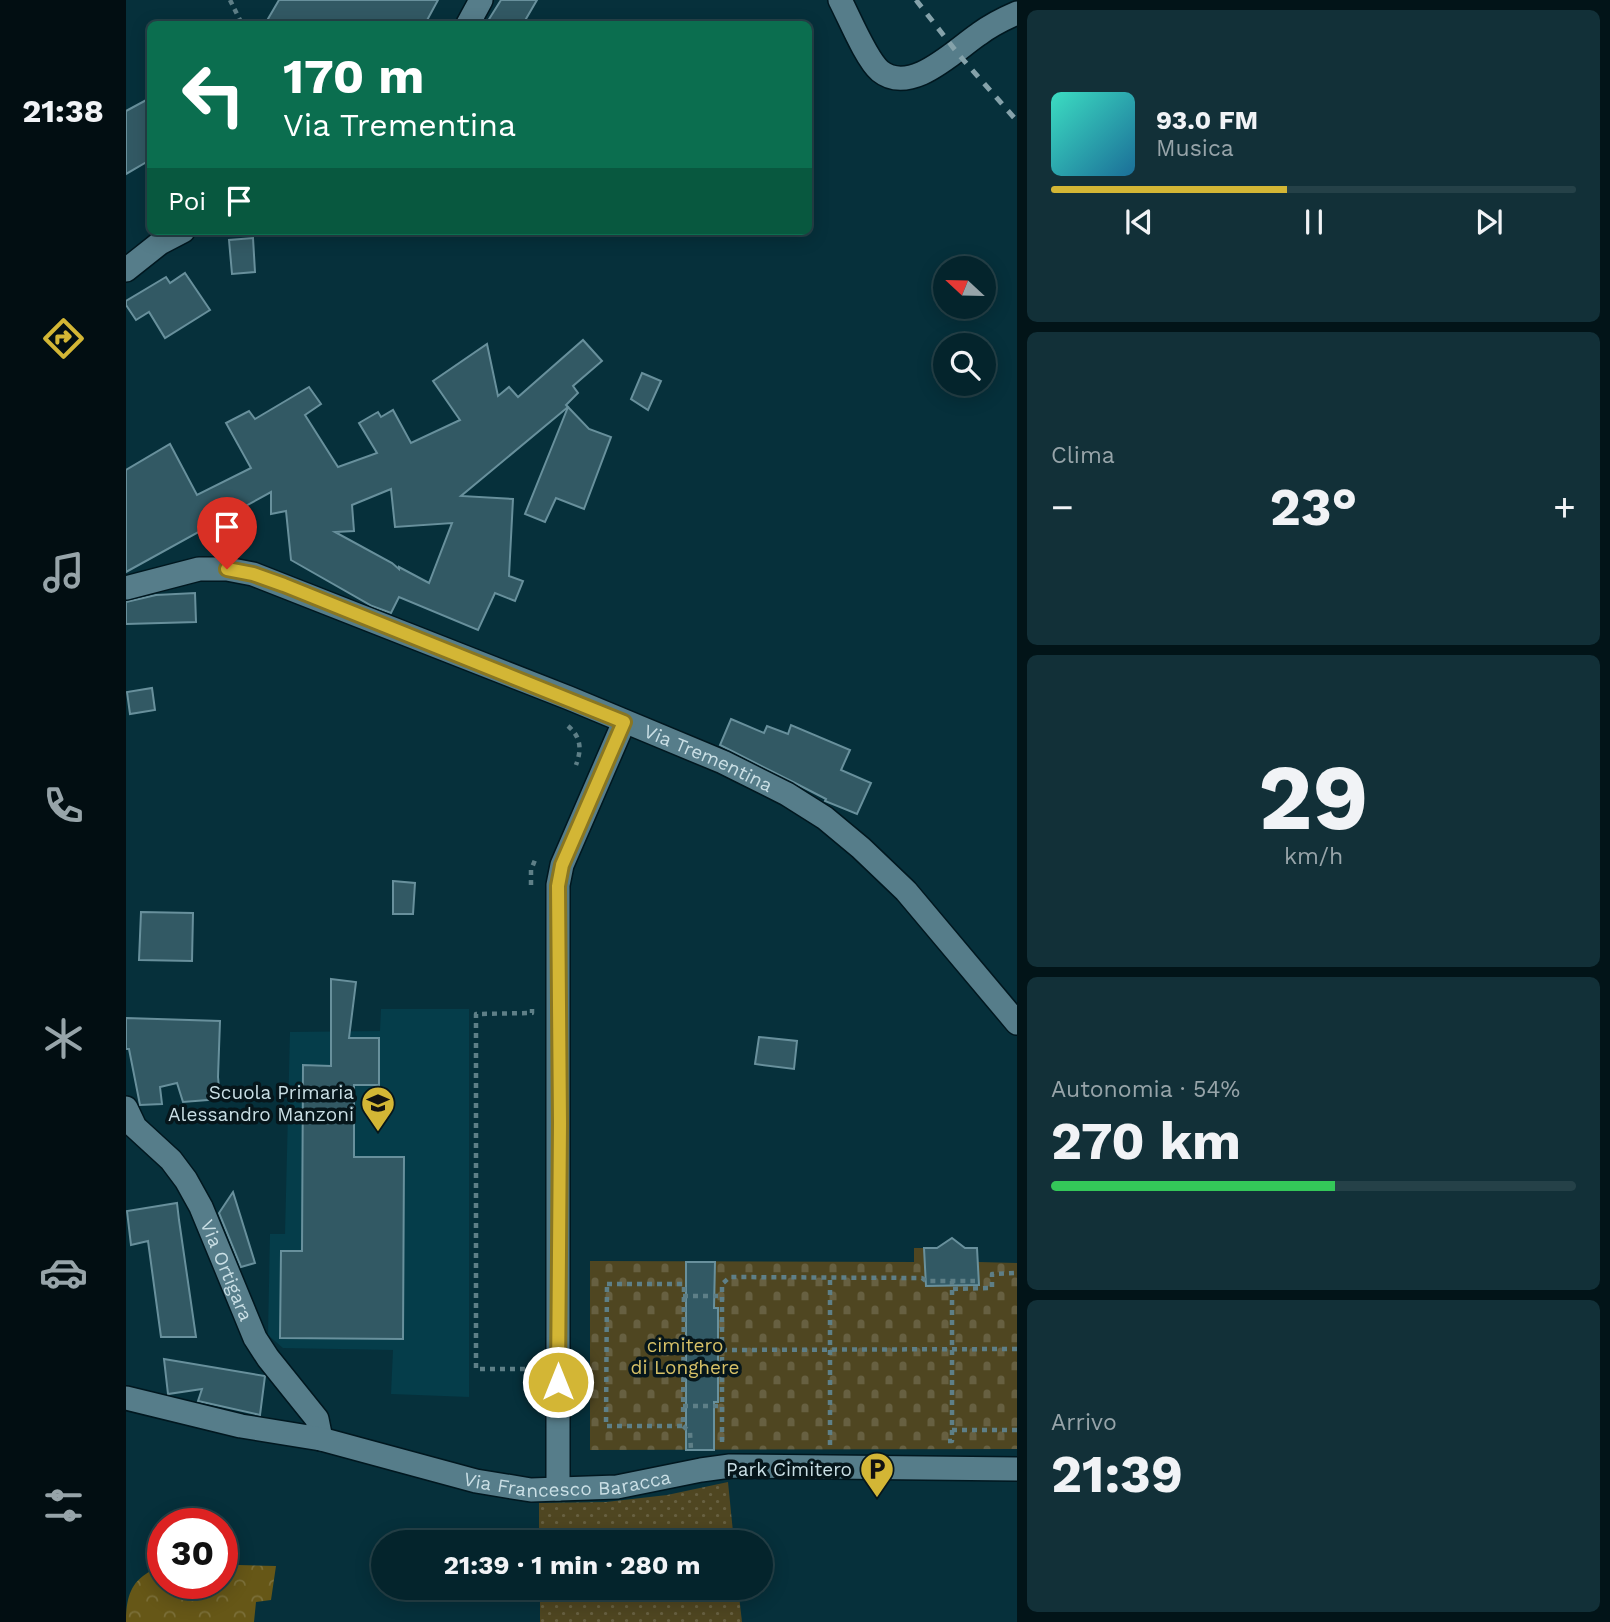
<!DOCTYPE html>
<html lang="it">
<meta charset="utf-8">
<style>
:root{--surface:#04242c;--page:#123038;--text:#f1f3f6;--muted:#97a4a9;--line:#254148;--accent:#d3b635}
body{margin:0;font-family:"Work Sans",sans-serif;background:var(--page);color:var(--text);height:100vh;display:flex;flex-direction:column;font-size:26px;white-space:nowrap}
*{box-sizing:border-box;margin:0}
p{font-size:23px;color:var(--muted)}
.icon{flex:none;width:38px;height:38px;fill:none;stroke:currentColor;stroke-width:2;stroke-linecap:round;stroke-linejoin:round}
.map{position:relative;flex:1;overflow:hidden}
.drawer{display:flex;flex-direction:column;gap:10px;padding:10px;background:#021418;width:593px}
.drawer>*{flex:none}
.top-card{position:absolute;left:21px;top:21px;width:665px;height:214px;border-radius:10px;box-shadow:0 4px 18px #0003,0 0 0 2px var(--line);background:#0b6e4f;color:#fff;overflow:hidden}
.needle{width:46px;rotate:292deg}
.buttons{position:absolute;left:807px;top:256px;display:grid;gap:14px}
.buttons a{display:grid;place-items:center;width:63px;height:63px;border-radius:50%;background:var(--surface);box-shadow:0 4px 18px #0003,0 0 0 2px var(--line);font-size:35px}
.speed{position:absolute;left:21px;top:1508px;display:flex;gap:14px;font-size:35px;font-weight:700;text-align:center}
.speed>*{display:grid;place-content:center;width:91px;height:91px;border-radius:50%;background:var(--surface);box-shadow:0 4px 18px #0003,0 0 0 2px var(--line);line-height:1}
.speed .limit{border:10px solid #d22;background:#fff;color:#111}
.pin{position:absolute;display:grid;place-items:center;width:60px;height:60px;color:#fff;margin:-72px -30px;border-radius:50% 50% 50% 0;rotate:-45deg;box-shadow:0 0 7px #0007}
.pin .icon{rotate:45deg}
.me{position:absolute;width:77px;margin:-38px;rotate:0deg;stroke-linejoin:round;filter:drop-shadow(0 0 5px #0008)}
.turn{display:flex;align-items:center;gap:24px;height:147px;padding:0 21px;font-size:32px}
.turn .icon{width:91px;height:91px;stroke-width:2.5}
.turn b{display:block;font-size:49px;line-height:60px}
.then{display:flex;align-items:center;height:66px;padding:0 21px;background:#0003;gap:14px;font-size:26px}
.big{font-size:52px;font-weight:700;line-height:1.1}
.drawer .tile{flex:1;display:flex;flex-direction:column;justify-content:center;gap:10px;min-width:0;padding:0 24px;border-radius:10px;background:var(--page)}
.drawer .dial{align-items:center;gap:0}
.dial b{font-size:91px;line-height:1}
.song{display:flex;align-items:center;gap:21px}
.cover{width:84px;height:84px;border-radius:10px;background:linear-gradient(135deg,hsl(170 70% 55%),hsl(200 70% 35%))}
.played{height:7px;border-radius:4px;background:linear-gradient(90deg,var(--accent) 45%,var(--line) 45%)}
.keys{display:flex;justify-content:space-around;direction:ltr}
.heat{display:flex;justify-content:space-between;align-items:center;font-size:38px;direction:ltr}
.charge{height:10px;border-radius:5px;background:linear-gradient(90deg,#34c759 54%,var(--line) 0)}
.trip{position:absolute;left:245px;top:1530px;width:402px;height:70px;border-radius:35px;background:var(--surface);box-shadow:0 4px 18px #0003,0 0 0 2px var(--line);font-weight:700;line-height:70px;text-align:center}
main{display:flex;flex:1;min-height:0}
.dock{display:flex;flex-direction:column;width:126px;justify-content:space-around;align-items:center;background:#020e12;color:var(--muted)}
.dock .icon{width:49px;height:49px}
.dock .on{color:var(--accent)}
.dock b{font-size:32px;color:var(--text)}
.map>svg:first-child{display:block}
.built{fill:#053d4a}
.grass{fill:url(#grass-dots)}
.forest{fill:url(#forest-crowns)}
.cemetery{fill:url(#cemetery-stones)}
.building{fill:#325964;stroke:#68909c;stroke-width:2;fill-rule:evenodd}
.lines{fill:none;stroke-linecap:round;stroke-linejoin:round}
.minor-casing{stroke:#00171f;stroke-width:26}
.path{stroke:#5e7f87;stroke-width:4.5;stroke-dasharray:5 5;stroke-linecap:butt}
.minor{stroke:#567d8a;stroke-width:23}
.rail{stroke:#85a2aa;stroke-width:5;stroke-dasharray:9 9;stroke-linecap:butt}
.route-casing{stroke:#897622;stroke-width:18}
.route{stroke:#d3b635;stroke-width:12}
.labels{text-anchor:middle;stroke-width:7;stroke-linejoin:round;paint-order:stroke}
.street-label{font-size:19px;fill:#cadfe5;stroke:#06161b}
.poi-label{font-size:19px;fill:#cadfe5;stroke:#06161b;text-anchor:end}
.park-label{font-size:19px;fill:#d7c167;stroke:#06161b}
</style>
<main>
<nav class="dock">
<b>21:38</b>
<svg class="icon on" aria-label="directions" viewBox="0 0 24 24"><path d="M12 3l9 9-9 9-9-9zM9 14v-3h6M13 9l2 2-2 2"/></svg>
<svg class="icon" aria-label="music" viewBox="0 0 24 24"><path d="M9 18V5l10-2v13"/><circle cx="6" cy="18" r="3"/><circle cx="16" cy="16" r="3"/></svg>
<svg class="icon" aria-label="phone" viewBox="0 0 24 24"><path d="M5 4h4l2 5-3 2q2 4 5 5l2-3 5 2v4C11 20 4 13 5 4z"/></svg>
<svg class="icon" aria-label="climate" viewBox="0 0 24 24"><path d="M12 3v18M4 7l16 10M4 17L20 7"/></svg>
<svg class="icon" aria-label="car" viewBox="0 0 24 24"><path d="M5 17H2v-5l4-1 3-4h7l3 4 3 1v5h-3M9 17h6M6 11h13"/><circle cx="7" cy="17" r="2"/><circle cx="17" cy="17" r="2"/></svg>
<svg class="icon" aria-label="filters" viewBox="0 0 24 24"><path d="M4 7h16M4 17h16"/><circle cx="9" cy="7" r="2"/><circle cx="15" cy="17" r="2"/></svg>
</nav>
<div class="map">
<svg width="891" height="1622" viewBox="0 0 891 1622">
<defs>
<pattern id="grass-dots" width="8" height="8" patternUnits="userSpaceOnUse" patternTransform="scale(1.75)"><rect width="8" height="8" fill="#4f4621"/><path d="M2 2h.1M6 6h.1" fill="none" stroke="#676041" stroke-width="1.8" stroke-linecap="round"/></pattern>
<pattern id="forest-crowns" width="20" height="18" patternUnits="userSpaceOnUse" patternTransform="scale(1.75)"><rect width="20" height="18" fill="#665717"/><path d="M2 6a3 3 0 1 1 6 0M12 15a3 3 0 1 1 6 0" fill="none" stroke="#7b6f39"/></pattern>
<pattern id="cemetery-stones" width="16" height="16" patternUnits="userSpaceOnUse" patternTransform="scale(1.75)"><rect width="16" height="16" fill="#4f4621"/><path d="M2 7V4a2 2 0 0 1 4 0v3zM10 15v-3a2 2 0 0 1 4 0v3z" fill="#676041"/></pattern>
</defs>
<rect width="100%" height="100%" fill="#06303b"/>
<!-- built -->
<polygon class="built" points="255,1009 343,1009 343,1397 265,1394 267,1350 157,1348 142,1335 144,1234 159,1234 164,1032 254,1031"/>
<!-- grass -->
<g class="grass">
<polygon points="602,1482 608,1542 413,1542 413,1503 480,1502 541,1495"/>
<polygon points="414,1587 612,1587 616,1622 414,1622"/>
</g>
<!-- forest -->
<path class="forest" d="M96 1556 112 1565 150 1566 145 1600 130 1602 128 1622H0C0 1605 2 1587 17 1576 26 1569 32 1568 37 1557V1584H96Z"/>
<!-- cemetery -->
<polygon class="cemetery" points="826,1238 839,1248 851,1248 852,1262 891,1263 891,1449 464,1450 464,1261 788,1262 788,1248 811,1248"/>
<!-- building -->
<g class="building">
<polygon points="153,0 312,0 299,24 139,24"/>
<polygon points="375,0 411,0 397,24 360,24"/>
<polygon points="24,98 24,160 0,174 0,111"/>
<polygon points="127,238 129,272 106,274 103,240"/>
<polygon points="59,273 84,310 39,338 23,312 10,320 0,305 0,301 40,277 44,283"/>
<path d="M457 340 476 361 447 386 452 393 440 405 442 407 335 496 387 499 383 576 397 581 389 601 369 593 352 630 273 597 265 613 246 606 165 560 160 511 145 514V492L0 572V470L44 444 71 495 125 468 100 423 123 411 129 419 183 387 195 404 179 415 212 467 251 453 233 423 252 412 255 417 267 410 285 443 334 420 307 381 361 344 372 396 383 387 392 397ZM265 489 269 527 326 523 303 583 273 567V569L266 563 209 532 228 531 226 505Z"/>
<polygon points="516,373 535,381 522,410 505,399"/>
<polygon points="442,407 463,429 485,437 458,509 430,498 419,522 399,514"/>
<polygon points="69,593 70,622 0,624 0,602 30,595"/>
<polygon points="26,688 29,710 4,714 1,692"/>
<polygon points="605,719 638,733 641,726 662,734 665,725 724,750 715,770 745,783 731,814 699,801 700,799 667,782 594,745"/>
<polygon points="267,881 289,883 287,914 267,914"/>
<polygon points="15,912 67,913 66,961 13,960"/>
<polygon points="205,979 230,982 223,1038 253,1038 253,1085 228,1085 228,1157 278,1157 277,1339 154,1338 155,1251 176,1251 177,1065 205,1066"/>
<polygon points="0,1018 94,1021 92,1077 94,1099 57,1102 51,1083 34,1087 36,1104 14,1105 3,1049 0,1049"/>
<polygon points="633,1037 671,1041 668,1069 629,1064"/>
<polygon points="107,1192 129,1263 115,1267 93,1213"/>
<polygon points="51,1203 53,1220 70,1337 35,1337 22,1241 5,1245 1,1211"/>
<polygon points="826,1238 839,1248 851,1248 853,1285 800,1286 798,1248 811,1248"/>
<polygon points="560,1262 589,1262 588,1308 592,1308 592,1402 588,1402 588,1450 560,1450"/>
<polygon points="38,1359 139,1376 134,1415 72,1401 76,1389 42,1394"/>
</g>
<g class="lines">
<!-- minor casing -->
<g class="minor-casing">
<g id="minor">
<path d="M714 0C723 17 740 59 754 71 785 96 829 50 853 34 865 25 877 19 891 13"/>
<polyline points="342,24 355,0"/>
<polyline points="0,270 34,243 57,231"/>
<path id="s1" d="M0 588 73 569H101L127 574 443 698 597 762 661 794 699 818 735 848 780 891 891 1023"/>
<path id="s2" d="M0 1108 9 1127 45 1160 60 1180 75 1207 129 1338 142 1358 191 1419 195 1439"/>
<path id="s3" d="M0 1398 115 1426 195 1439 350 1481 405 1490 491 1487 575 1470 604 1466 891 1469"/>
<polyline points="432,1489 432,885 436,865 498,722"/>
</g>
</g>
<!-- path -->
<g class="path">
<polyline points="104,0 116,24"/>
<path d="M442 726C455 737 456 749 450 765"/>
<polyline points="405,885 405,870 409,860"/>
<polygon points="481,1284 558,1284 557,1426 480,1426"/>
<polyline points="827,1289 866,1288 866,1274 891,1273"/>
<polyline points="557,1296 596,1296"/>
<polyline points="596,1350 891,1349"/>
<polyline points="405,1373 405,1369 350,1369 350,1014 406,1013 406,1009"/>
<polyline points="557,1406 596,1406"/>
<polyline points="557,1426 564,1432 565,1450"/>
<polyline points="826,1430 891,1430"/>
<polyline points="822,1441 826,1441 826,1281"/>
<polyline points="596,1442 596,1284 604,1277 796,1278 800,1281 849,1281"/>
<polyline points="704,1445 704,1277"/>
</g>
<!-- minor -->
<use href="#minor" class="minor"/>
<!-- rail -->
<polyline class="rail" points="790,0 833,55 891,121"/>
</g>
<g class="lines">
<!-- route casing -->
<g class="route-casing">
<polyline id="route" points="101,569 127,574 158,585 498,722 436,865 432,886 434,1123 432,1382"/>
</g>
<!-- route -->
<use href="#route" class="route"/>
</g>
<!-- icons -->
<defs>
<g id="school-pin" transform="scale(1.75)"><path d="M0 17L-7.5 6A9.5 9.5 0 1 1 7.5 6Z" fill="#d3b635" stroke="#06161b"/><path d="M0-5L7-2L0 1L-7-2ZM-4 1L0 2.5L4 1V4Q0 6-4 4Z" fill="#111"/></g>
<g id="parking-pin" transform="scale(1.75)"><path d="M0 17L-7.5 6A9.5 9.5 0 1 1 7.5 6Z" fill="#d3b635" stroke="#06161b"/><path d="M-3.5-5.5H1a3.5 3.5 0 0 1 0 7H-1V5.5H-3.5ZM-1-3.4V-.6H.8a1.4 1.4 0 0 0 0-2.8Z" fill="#111"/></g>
</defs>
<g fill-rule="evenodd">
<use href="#school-pin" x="252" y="1103"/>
<use href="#parking-pin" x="751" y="1469"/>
</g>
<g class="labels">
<!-- street labels -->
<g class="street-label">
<text dy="7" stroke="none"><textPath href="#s1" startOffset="621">Via Trementina</textPath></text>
<text dy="7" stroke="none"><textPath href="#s2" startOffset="194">Via Ortigara</textPath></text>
<text dy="7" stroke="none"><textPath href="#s3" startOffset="452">Via Francesco Baracca</textPath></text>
</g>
<!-- poi labels -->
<g class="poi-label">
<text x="228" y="1099">Scuola Primaria<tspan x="228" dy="22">Alessandro Manzoni</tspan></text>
<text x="726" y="1476">Park Cimitero</text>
</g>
<!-- park labels -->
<g class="park-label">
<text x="559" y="1352">cimitero<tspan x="559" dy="22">di Longhere</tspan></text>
</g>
</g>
</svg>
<div class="buttons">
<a><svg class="needle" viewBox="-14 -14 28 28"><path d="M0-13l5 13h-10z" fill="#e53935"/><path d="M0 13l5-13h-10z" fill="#97a4a9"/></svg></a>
<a><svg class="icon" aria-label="search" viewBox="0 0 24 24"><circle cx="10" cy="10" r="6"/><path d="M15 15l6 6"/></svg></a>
</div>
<div class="speed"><div class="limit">30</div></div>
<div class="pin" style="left:101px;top:569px;background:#d93025"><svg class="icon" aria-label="arrive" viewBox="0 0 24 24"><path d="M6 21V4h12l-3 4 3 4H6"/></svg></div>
<svg class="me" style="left:432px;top:1382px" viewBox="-20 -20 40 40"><circle r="17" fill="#d3b635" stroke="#fff" stroke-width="3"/><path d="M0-11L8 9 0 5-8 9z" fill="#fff"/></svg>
<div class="trip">21:39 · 1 min · 280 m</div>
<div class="top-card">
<div class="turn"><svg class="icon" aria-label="left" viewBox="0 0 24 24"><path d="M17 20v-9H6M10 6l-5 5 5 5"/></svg><div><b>170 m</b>Via Trementina</div></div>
<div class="then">Poi<svg class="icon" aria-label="arrive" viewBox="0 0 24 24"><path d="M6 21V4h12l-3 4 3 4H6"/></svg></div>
</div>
</div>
<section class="drawer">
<div class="tile">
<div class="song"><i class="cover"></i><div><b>93.0 FM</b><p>Musica</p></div></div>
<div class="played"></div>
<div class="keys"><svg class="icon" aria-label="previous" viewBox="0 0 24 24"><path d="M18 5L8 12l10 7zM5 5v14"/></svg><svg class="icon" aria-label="pause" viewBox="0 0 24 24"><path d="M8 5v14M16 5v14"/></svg><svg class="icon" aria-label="next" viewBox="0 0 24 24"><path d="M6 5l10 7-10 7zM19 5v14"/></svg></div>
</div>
<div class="tile"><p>Clima</p>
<div class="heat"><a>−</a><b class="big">23°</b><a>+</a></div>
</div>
<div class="tile dial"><b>29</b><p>km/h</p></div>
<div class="tile"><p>Autonomia · 54%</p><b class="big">270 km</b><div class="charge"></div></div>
<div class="tile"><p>Arrivo</p><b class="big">21:39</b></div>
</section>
</main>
